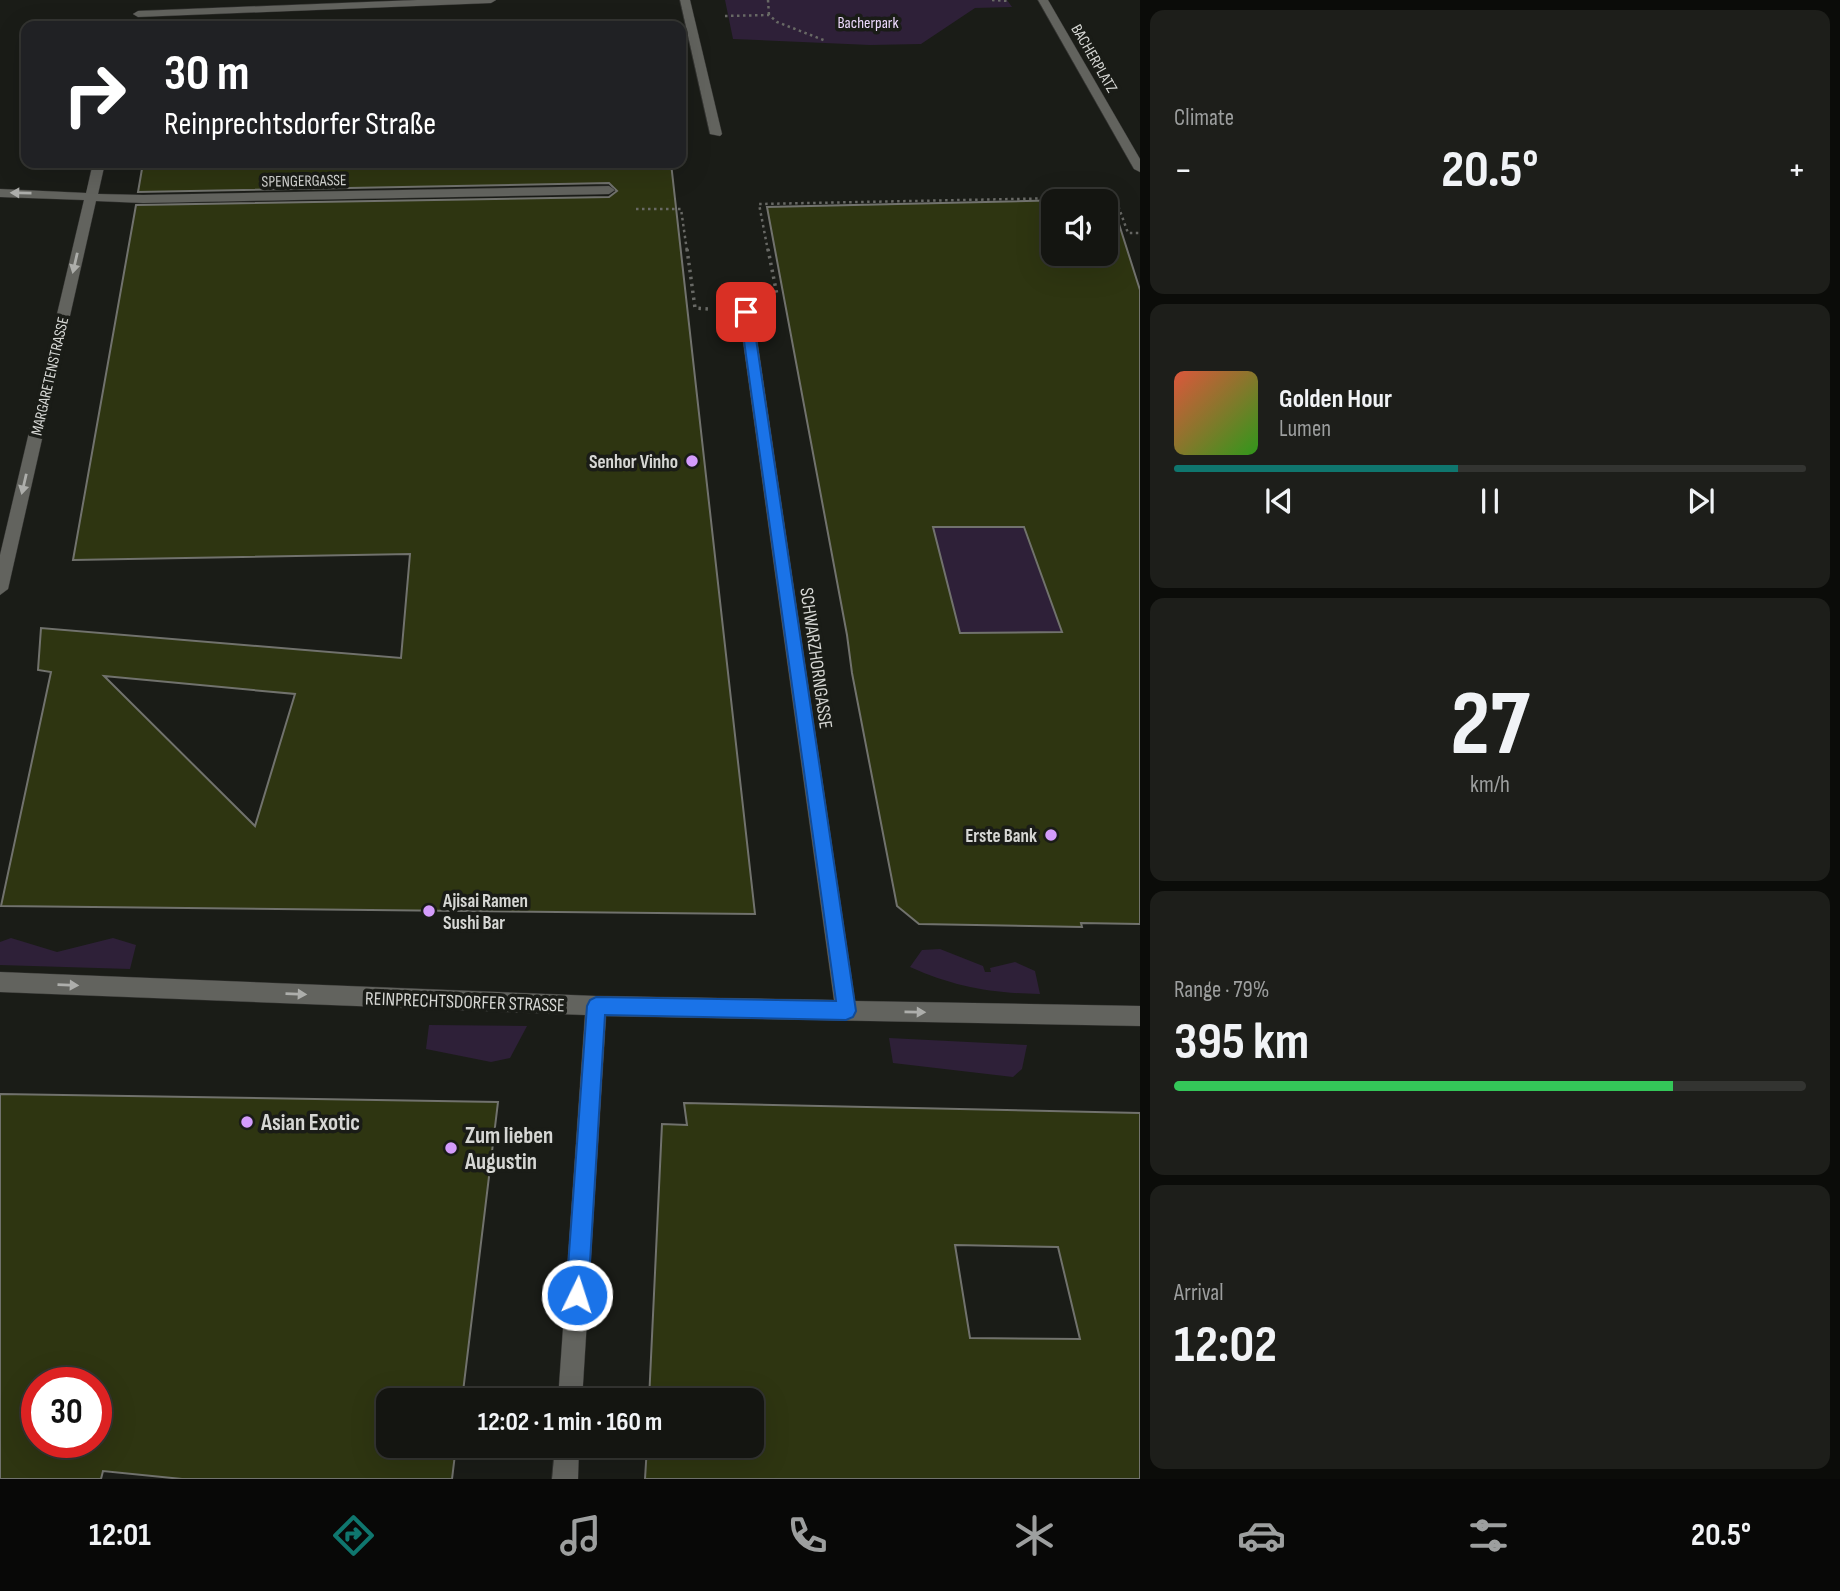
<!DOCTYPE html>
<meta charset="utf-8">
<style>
:root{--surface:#141511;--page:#1d1e1a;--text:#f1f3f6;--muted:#9d9f9f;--line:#333431;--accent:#0f766e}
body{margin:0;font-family:"Sofia Sans Condensed",sans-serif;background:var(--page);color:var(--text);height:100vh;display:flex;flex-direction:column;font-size:26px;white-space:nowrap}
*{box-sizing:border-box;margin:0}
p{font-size:23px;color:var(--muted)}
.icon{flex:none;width:38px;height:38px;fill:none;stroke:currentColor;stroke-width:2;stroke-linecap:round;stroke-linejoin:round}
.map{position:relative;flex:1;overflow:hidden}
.panel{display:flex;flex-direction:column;gap:10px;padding:10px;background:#0b0c09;width:700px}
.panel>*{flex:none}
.banner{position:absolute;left:21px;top:21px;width:665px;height:147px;border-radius:14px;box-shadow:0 7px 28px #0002,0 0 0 2px var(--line);background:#202124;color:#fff;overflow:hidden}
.tools{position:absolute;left:1041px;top:189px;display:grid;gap:14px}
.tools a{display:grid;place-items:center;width:77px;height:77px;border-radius:14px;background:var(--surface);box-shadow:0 7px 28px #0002,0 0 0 2px var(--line);font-size:35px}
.speed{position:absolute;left:21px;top:1367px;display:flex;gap:14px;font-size:35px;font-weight:700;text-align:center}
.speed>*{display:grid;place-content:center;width:91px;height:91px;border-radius:50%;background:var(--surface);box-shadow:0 7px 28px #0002,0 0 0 2px var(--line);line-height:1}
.speed .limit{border:10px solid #d22;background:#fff;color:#111}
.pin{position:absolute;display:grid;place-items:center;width:60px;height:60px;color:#fff;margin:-30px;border-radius:14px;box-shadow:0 4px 10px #0006}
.me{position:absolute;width:77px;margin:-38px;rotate:4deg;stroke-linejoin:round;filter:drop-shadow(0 0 5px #0008)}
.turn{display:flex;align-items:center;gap:24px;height:147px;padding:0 28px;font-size:32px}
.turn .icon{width:91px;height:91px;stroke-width:2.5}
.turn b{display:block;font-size:49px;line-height:60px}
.big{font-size:52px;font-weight:700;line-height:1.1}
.panel .tile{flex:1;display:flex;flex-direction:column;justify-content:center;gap:10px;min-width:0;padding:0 24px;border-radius:14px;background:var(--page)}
.panel .dial{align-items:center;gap:0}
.dial b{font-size:91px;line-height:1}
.song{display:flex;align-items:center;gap:21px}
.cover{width:84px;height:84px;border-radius:10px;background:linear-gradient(135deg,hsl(10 70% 55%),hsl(110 70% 35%))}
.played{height:7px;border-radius:4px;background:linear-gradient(90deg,var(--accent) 45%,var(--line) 45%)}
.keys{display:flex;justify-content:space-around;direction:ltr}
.heat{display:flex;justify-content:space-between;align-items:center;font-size:38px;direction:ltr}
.charge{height:10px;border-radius:5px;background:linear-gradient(90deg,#34c759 79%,var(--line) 0)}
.trip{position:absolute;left:376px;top:1388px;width:388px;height:70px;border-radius:14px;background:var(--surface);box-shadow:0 7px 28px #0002,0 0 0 2px var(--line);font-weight:700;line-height:70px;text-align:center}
.dock{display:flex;height:112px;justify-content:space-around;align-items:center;background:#080807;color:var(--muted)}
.dock .icon{width:49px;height:49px}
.dock .selected{color:var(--accent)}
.dock b{font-size:32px;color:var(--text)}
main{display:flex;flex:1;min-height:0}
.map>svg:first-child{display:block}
.green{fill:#2e2038}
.building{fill:#2e3511;stroke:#71726d;stroke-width:2;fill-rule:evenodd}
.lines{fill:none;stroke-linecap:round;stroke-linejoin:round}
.minor-casing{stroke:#343432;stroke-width:1}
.path-far1{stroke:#686965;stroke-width:2.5;stroke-dasharray:2.5 3.5;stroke-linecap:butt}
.path{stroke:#686965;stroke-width:3.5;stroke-dasharray:2.5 4.5;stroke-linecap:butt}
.minor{fill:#62635e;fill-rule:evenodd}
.oneway{fill:#adaeab}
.route{fill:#1a73e8;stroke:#114b97;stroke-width:2}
.poi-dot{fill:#d49cfc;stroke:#1a1c17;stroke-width:2.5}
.labels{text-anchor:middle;stroke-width:7;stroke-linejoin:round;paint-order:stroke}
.far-park-label{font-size:16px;fill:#edd9fd;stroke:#1a1c17}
.far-street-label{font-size:16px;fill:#d6d7d4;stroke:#1a1c17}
.poi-label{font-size:19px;font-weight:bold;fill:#d6d7d4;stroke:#1a1c17;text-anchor:end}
.street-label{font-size:19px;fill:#d6d7d4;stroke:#1a1c17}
.near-poi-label{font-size:23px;font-weight:bold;fill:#d6d7d4;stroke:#1a1c17;text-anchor:start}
</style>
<main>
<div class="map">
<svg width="1140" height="1479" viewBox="0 0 1140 1479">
<rect width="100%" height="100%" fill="#1a1c17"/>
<!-- green -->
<g class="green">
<polygon points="725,0 1007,0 1012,7 975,8 921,44 870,45 733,39"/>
<polygon points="921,527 1023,527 1062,632 949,633"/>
<polygon points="11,938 57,952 113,938 136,945 130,969 0,965 0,942"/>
<path d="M940 949 983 966 985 972H991L990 968 1015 962 1035 971 1040 994C990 993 955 987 910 967L922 950Z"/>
<polygon points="429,1025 527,1026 510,1058 491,1062 426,1049"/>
<polygon points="889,1038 1027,1045 1022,1069 1013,1077 893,1063"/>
</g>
<!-- building -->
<g class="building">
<path d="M143 163H671L755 914 1 906 51 672 38 670 41 628 401 658 410 554 73 560 136 205 609 197 617 191 609 183 138 192ZM104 676 295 694 255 826Z"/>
<path d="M1111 199 1140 290V924L1081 923 1082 927 919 924 897 906 852 673 847 635 767 207ZM1054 201H1106V254H1054ZM933 527H1024L1062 632 960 633Z"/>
<path d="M0 1094 498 1102 462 1400H388V1446H456L452 1479H182L103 1471 101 1479H0ZM37 1382H96V1442H37Z"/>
<path d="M684 1103 1140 1113V1479H645L647 1446H752V1400H649L662 1124 687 1125ZM955 1245 1058 1247 1080 1339 970 1338Z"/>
</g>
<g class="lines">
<!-- minor casing -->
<g class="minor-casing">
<g id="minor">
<polygon points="417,0 496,0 491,3 138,17 133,14 138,11"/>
<polygon points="680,0 690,0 722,134 720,136 710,134"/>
<polygon points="1038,0 1048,0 1140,159 1140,172 1134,169"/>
<polygon points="93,163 105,163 98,194 143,195 609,186 615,190 609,194 143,203 96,201 8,589 0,595 0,555 84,200 0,197 0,189 86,193"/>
<polygon points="746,308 753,312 855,1001 1140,1006 1140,1026 606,1016 582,1400 558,1400 585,1015 0,992 0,972 596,996 834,1000 739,312"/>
<polygon points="555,1446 579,1446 578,1479 552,1479"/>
</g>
</g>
<!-- path-far1 -->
<g class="path-far1">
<polyline points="768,0 769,15"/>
<polyline points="992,0 1009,1"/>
<polyline points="725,16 769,15 777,22 826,41"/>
<polyline points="634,166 676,163"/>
<polyline points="636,209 681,209 687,251"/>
<polyline points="768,251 759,204 1115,197 1128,233 1140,233"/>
</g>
<!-- path -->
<g class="path">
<polyline points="687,249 695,308 709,309"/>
<polyline points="768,249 777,295"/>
</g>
<!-- minor -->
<use href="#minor" class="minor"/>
</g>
<!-- one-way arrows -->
<defs><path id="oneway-solid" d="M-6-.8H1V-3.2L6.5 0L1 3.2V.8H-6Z" transform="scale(1.75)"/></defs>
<g class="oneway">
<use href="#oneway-solid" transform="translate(21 193) rotate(-179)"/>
<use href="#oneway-solid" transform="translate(75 263) rotate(103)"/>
<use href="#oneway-solid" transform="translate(24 484) rotate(103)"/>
<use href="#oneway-solid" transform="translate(68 985) rotate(2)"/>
<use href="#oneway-solid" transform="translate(296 994) rotate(2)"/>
<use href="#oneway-solid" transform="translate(915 1012) rotate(1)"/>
</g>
<!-- route -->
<polygon class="route" points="746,308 752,312 856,1011 853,1017 846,1020 605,1015 588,1295 584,1303 577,1306 569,1303 566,1295 587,1006 590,1000 596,997 836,1001 740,312"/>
<!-- markers -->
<g class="poi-dot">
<circle cx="692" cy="461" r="7"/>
<circle cx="1051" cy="835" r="7"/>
<circle cx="429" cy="911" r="7"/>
<circle cx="247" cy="1122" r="7"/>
<circle cx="451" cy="1148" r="7"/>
</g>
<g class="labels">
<!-- far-park labels -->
<g class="far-park-label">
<text x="868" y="28">Bacherpark</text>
</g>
<!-- far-street labels -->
<g class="far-street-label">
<text transform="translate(1095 58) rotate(60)" y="6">BACHERPLATZ</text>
<text transform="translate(304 180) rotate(-1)" y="6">SPENGERGASSE</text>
<text transform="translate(49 376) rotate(-77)" y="6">MARGARETENSTRASSE</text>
</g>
<!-- poi labels -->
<g class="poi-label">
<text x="678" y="468">Senhor Vinho</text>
<text x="1037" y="842">Erste Bank</text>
<text x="443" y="907" text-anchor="start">Ajisai Ramen<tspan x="443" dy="22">Sushi Bar</tspan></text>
</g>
<!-- street labels -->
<g class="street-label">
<text transform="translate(817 658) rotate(82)" y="7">SCHWARZHORNGASSE</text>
<text transform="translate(465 1001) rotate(2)" y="7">REINPRECHTSDORFER STRASSE</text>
</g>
<!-- near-poi labels -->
<g class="near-poi-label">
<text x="261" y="1130">Asian Exotic</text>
<text x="465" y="1143">Zum lieben<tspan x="465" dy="26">Augustin</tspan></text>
</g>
</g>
</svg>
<div class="tools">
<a><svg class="icon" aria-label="sound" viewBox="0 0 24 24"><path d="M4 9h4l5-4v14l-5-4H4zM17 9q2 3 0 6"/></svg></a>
</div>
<div class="speed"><div class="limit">30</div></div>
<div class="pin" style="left:746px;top:312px;background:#d93025"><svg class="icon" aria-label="arrive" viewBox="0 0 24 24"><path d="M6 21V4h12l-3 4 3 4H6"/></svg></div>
<svg class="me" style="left:577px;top:1295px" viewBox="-20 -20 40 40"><circle r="17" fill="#1a73e8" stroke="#fff" stroke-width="3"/><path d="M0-11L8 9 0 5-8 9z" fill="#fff"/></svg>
<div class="trip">12:02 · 1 min · 160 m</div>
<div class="banner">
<div class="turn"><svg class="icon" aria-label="right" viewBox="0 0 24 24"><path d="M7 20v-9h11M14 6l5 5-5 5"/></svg><div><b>30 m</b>Reinprechtsdorfer Straße</div></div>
</div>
</div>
<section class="panel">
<div class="tile"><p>Climate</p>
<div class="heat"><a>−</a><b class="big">20.5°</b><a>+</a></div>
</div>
<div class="tile">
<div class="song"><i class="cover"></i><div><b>Golden Hour</b><p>Lumen</p></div></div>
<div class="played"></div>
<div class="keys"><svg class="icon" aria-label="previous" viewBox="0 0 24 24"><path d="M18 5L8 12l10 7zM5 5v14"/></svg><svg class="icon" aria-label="pause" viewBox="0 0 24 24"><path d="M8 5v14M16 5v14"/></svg><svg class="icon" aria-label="next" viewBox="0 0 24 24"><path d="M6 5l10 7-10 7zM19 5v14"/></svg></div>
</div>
<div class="tile dial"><b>27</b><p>km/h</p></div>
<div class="tile"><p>Range · 79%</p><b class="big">395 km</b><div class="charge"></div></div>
<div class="tile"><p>Arrival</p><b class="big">12:02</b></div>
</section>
</main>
<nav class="dock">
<b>12:01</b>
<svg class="icon selected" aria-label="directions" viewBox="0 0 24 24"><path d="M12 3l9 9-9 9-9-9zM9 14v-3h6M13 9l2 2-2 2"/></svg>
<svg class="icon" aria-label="music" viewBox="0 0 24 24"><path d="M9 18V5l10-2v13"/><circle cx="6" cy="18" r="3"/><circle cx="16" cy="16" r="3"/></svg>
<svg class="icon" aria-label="phone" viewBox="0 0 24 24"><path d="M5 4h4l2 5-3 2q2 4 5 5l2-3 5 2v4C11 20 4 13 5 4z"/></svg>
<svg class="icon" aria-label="climate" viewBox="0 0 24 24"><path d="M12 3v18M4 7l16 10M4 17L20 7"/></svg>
<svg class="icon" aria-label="car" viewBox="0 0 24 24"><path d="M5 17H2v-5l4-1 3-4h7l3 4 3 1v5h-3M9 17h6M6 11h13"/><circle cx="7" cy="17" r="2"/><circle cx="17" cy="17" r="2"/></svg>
<svg class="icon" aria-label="filters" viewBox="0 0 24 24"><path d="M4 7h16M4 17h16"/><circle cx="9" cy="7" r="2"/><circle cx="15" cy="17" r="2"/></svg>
<b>20.5°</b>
</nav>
